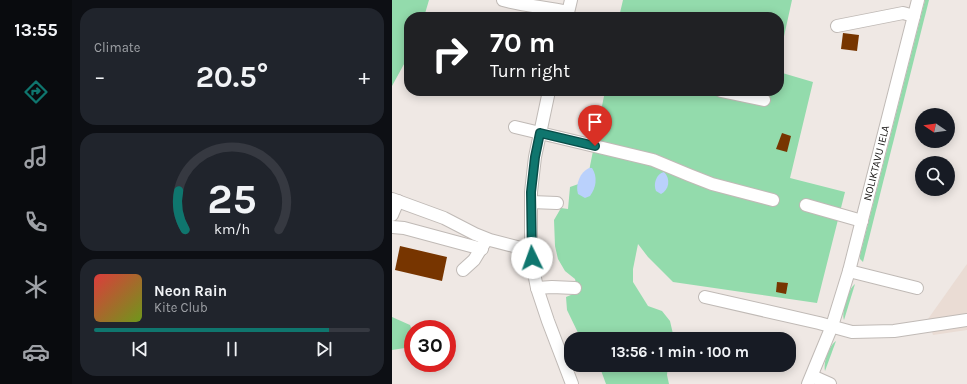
<!DOCTYPE html>
<meta charset="utf-8">
<style>
:root{--surface:#171b24;--page:#20242c;--text:#f1f3f6;--muted:#9ea1a6;--line:#363941;--accent:#0f766e}
body{margin:0;font-family:Karla,sans-serif;background:var(--page);color:var(--text);height:100vh;display:flex;flex-direction:column;font-size:15px;white-space:nowrap}
*{box-sizing:border-box;margin:0}
p{font-size:13px;color:var(--muted)}
.icon{flex:none;width:22px;height:22px;fill:none;stroke:currentColor;stroke-width:2;stroke-linecap:round;stroke-linejoin:round}
.map{position:relative;flex:1;overflow:hidden}
.side{display:flex;flex-direction:column;gap:8px;padding:8px;background:#0d0f14;width:320px}
.side>*{flex:none}
.banner{position:absolute;left:12px;top:12px;width:380px;height:84px;border-radius:16px;box-shadow:0 2px 10px #0003;background:#202124;color:#fff;overflow:hidden}
.needle{width:26px;rotate:283deg}
.fabs{position:absolute;left:523px;top:108px;display:grid;gap:8px}
.fabs a{display:grid;place-items:center;width:40px;height:40px;border-radius:50%;background:var(--surface);box-shadow:0 2px 10px #0003;font-size:20px}
.speed{position:absolute;left:12px;top:320px;display:flex;gap:8px;font-size:20px;font-weight:700;text-align:center}
.speed>*{display:grid;place-content:center;width:52px;height:52px;border-radius:50%;background:var(--surface);box-shadow:0 2px 10px #0003;line-height:1}
.speed .limit{border:6px solid #d22;background:#fff;color:#111}
.pin{position:absolute;display:grid;place-items:center;width:34px;height:34px;color:#fff;margin:-41px -17px;border-radius:50% 50% 50% 0;rotate:-45deg;box-shadow:0 0 4px #0007}
.pin .icon{rotate:45deg}
.me{position:absolute;width:44px;margin:-22px;rotate:357deg;stroke-linejoin:round;filter:drop-shadow(0 0 3px #0008)}
.turn{display:flex;align-items:center;gap:14px;height:84px;padding:0 20px;font-size:18px}
.turn .icon{width:52px;height:52px;stroke-width:2.5}
.turn b{display:block;font-size:28px;line-height:34px}
.big{font-size:30px;font-weight:700;line-height:1.1}
.side .tile{flex:1;display:flex;flex-direction:column;justify-content:center;gap:6px;min-width:0;padding:0 14px;border-radius:16px;background:var(--page)}
.side .dial{align-items:center;gap:0}
.dial svg{height:104px;overflow:visible;fill:none;stroke:var(--line);stroke-width:7;stroke-linecap:round;text-anchor:middle}
.dial text{fill:var(--text);stroke:none}
.song{display:flex;align-items:center;gap:12px}
.cover{width:48px;height:48px;border-radius:6px;background:linear-gradient(135deg,hsl(0 70% 55%),hsl(80 70% 35%))}
.played{height:4px;border-radius:2px;background:linear-gradient(90deg,var(--accent) 85%,var(--line) 85%)}
.keys{display:flex;justify-content:space-around;direction:ltr}
.heat{display:flex;justify-content:space-between;align-items:center;font-size:22px;direction:ltr}
.trip{position:absolute;left:172px;top:332px;width:232px;height:40px;border-radius:16px;background:var(--surface);box-shadow:0 2px 10px #0003;font-weight:700;line-height:40px;text-align:center}
main{display:flex;flex:1;min-height:0}
.tab-bar{display:flex;flex-direction:column;width:72px;justify-content:space-around;align-items:center;background:#090b0e;color:var(--muted)}
.tab-bar .icon{width:28px;height:28px}
.tab-bar .active{color:var(--accent)}
.tab-bar b{font-size:18px;color:var(--text)}
.map>svg:first-child{display:block}
.built{fill:#eadcd4}
.green{fill:#93dbac}
.water{fill:#bad1fc}
.building{fill:#773500}
.lines{fill:none;stroke-linecap:round;stroke-linejoin:round}
.minor-casing{stroke:#c0bab6;stroke-width:14}
.minor{stroke:#fff;stroke-width:12}
.route-casing{stroke:#0a4d48;stroke-width:10}
.route{stroke:#0f766e;stroke-width:7}
.labels{text-anchor:middle;stroke-width:4;stroke-linejoin:round;paint-order:stroke}
.street-label{font-size:11px;fill:#232120;stroke:#fff}
</style>
<main>
<nav class="tab-bar">
<b>13:55</b>
<svg class="icon active" aria-label="directions" viewBox="0 0 24 24"><path d="M12 3l9 9-9 9-9-9zM9 14v-3h6M13 9l2 2-2 2"/></svg>
<svg class="icon" aria-label="music" viewBox="0 0 24 24"><path d="M9 18V5l10-2v13"/><circle cx="6" cy="18" r="3"/><circle cx="16" cy="16" r="3"/></svg>
<svg class="icon" aria-label="phone" viewBox="0 0 24 24"><path d="M5 4h4l2 5-3 2q2 4 5 5l2-3 5 2v4C11 20 4 13 5 4z"/></svg>
<svg class="icon" aria-label="climate" viewBox="0 0 24 24"><path d="M12 3v18M4 7l16 10M4 17L20 7"/></svg>
<svg class="icon" aria-label="car" viewBox="0 0 24 24"><path d="M5 17H2v-5l4-1 3-4h7l3 4 3 1v5h-3M9 17h6M6 11h13"/><circle cx="7" cy="17" r="2"/><circle cx="17" cy="17" r="2"/></svg>
</nav>
<section class="side">
<div class="tile"><p>Climate</p>
<div class="heat"><a>−</a><b class="big">20.5°</b><a>+</a></div>
</div>
<div class="tile dial"><svg viewBox="0 0 100 80">
<path d="M14 69A42 42 0 1 1 86 69"/>
<path d="M14 69A42 42 0 0 1 9 39" stroke="#0f766e"/>
<text x="50" y="56" font-size="32" font-weight="700">25</text>
<text x="50" y="72" font-size="11">km/h</text>
</svg></div>
<div class="tile">
<div class="song"><i class="cover"></i><div><b>Neon Rain</b><p>Kite Club</p></div></div>
<div class="played"></div>
<div class="keys"><svg class="icon" aria-label="previous" viewBox="0 0 24 24"><path d="M18 5L8 12l10 7zM5 5v14"/></svg><svg class="icon" aria-label="pause" viewBox="0 0 24 24"><path d="M8 5v14M16 5v14"/></svg><svg class="icon" aria-label="next" viewBox="0 0 24 24"><path d="M6 5l10 7-10 7zM19 5v14"/></svg></div>
</div>
</section>
<div class="map">
<svg width="575" height="384" viewBox="0 0 575 384">
<rect width="100%" height="100%" fill="#efe8e4"/>
<!-- built -->
<polygon class="built" points="575,264 575,330 541,335 536,319"/>
<!-- green -->
<g class="green">
<polygon points="0,0 37,0 32,17 17,17 17,55 0,86"/>
<polygon points="231,0 400,0 387,59 387,17 227,17"/>
<polygon points="533,0 537,0 471,262 468,259 468,255"/>
<polygon points="387,72 421,82 398,178 453,192 425,303 281,282 256,257 246,244 241,269 241,282 256,306 270,311 278,321 281,334 280,339 189,339 175,310 174,297 186,292 183,279 173,271 166,259 163,246 162,220 169,208 176,209 178,187 195,181 213,91 387,91"/>
<path d="M463 284 452 320C449 313 456 289 463 284Z"/>
<polygon points="0,317 18,325 21,333 21,340 13,348 0,350"/>
<path d="M444 341 433 371C431 362 437 346 444 341Z"/>
<polygon points="207,365 276,365 275,375 277,384 214,384"/>
</g>
<!-- water -->
<g class="water">
<path d="M197 168H200C206 177 204 188 198 196L193 198 186 194C183 185 188 172 197 168Z"/>
<path d="M272 172C279 179 277 190 269 194L264 191C261 184 264 174 272 172Z"/>
</g>
<!-- building -->
<g class="building">
<polygon points="451,33 467,35 465,51 449,49"/>
<polygon points="390,133 399,136 395,152 384,149"/>
<polygon points="8,246 55,257 50,281 3,270"/>
<polygon points="385,282 396,283 394,294 384,292"/>
</g>
<g class="lines">
<!-- minor casing -->
<g class="minor-casing">
<g id="minor">
<path d="M111 0C132 6 154 7 176 12"/>
<polyline points="175,17 179,0"/>
<polyline points="445,26 511,13 522,16"/>
<polyline points="157,91 143,157 139,192 139,248 141,268 145,288 156,321 180,384"/>
<polyline points="329,91 372,100"/>
<polyline points="123,127 261,160 297,175 320,184 381,200"/>
<polyline points="0,199 52,218 83,234 98,240 129,248 139,248"/>
<polyline points="139,202 165,203"/>
<polyline points="414,205 470,221"/>
<polyline points="0,215 6,201"/>
<polyline points="0,227 12,228 90,249"/>
<polyline points="71,270 82,260 93,242"/>
<polyline points="457,271 525,288"/>
<polyline points="145,288 160,287 183,288"/>
<polyline points="313,297 427,323 460,332 502,331 575,320"/>
<polyline points="420,376 438,384"/>
<polyline points="416,384 440,326 457,271 526,0"/>
</g>
</g>
<!-- minor -->
<use href="#minor" class="minor"/>
</g>
<g class="lines">
<!-- route casing -->
<g class="route-casing">
<polyline id="route" points="140,258 139,192 143,157 148,133 203,146"/>
</g>
<!-- route -->
<use href="#route" class="route"/>
</g>
<g class="labels">
<!-- street labels -->
<g class="street-label">
<text transform="translate(484 163) rotate(-76)" y="4">NOLIKTAVU IELA</text>
</g>
</g>
</svg>
<div class="fabs">
<a><svg class="needle" viewBox="-14 -14 28 28"><path d="M0-13l5 13h-10z" fill="#e53935"/><path d="M0 13l5-13h-10z" fill="#9ea1a6"/></svg></a>
<a><svg class="icon" aria-label="search" viewBox="0 0 24 24"><circle cx="10" cy="10" r="6"/><path d="M15 15l6 6"/></svg></a>
</div>
<div class="speed"><div class="limit">30</div></div>
<div class="pin" style="left:203px;top:146px;background:#d93025"><svg class="icon" aria-label="arrive" viewBox="0 0 24 24"><path d="M6 21V4h12l-3 4 3 4H6"/></svg></div>
<svg class="me" style="left:140px;top:258px" viewBox="-20 -20 40 40"><circle r="19" fill="#fff"/><path d="M0-13L10 11 0 6-10 11z" fill="#0f766e"/></svg>
<div class="trip">13:56 · 1 min · 100 m</div>
<div class="banner">
<div class="turn"><svg class="icon" aria-label="right" viewBox="0 0 24 24"><path d="M7 20v-9h11M14 6l5 5-5 5"/></svg><div><b>70 m</b>Turn right</div></div>
</div>
</div>
</main>
